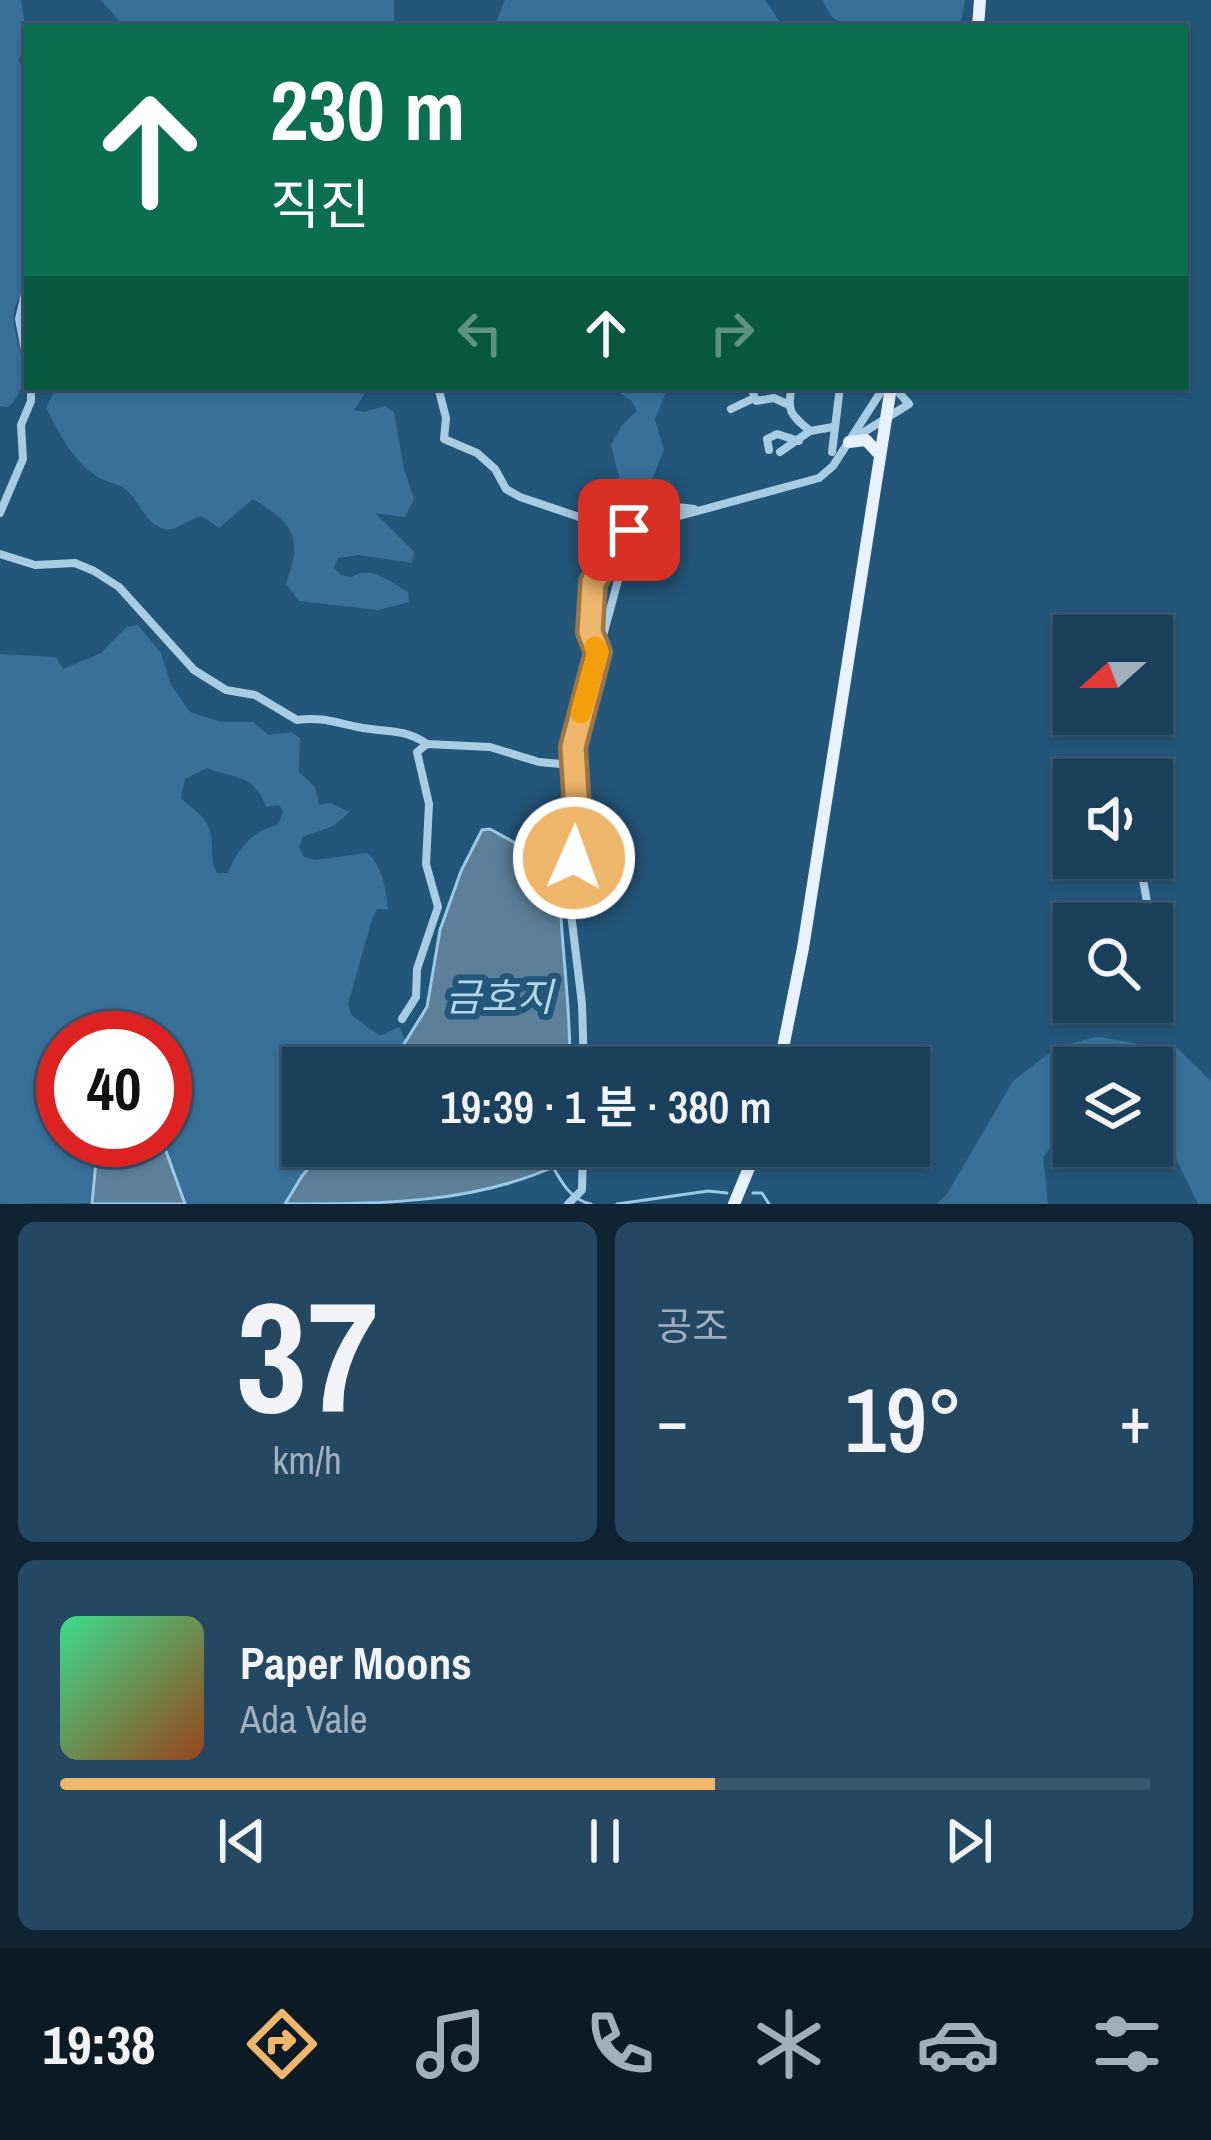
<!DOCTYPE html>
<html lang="ko">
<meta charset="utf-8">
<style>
:root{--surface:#1b405c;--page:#244762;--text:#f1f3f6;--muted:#a0afbb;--line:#395972;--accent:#eeb66b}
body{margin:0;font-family:"Archivo Narrow","Noto Sans KR",sans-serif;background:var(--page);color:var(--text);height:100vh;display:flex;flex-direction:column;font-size:45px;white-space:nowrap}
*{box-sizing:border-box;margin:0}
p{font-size:39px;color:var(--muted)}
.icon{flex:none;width:66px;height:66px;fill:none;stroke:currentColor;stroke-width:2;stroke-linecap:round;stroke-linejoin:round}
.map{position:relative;height:1204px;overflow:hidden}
.drawer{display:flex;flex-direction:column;gap:18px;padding:18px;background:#0f2333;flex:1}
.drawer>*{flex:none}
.guide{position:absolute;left:24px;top:24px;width:1164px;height:366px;border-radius:0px;box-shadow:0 3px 9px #0004,0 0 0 3px var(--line);background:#0b6e4f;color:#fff;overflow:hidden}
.needle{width:78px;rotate:249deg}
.controls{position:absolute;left:1053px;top:615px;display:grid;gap:24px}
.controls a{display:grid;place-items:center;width:120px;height:120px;border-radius:0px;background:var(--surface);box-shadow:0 3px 9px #0004,0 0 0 3px var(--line);font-size:60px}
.speed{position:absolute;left:36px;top:1011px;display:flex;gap:24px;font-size:60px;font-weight:700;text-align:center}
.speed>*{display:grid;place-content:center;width:156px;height:156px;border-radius:50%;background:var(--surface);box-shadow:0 3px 9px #0004,0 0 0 3px var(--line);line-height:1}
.speed .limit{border:18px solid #d22;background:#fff;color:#111}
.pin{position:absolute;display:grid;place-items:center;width:102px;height:102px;color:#fff;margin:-51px;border-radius:24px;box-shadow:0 6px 18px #0006}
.me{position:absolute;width:132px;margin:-66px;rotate:2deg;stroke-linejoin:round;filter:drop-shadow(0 0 9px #0008)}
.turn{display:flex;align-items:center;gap:42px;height:252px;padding:0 48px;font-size:54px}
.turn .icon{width:156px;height:156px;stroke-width:2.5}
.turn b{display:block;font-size:84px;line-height:102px}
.lanes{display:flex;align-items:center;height:114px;padding:0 48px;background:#0003;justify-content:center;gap:60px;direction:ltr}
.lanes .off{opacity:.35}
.big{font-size:90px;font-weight:600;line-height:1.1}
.drawer .widget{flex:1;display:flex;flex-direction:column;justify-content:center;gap:18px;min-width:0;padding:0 42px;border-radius:18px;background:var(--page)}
.drawer .dial{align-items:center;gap:0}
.dial b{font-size:156px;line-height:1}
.song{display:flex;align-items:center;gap:36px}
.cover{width:144px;height:144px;border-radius:18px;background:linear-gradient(135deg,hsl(150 70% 55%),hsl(20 70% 35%))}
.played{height:12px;border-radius:6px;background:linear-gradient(90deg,var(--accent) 60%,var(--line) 60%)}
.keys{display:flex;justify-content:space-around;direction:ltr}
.heat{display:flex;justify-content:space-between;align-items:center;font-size:66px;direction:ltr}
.drawer .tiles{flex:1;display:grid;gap:18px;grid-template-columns:1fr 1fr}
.widget:last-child{grid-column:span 2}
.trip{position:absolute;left:282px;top:1047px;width:648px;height:120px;border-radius:0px;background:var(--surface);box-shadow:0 3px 9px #0004,0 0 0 3px var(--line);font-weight:600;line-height:120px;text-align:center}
.menu{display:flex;height:192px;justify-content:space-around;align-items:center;background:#0b1a25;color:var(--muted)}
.menu .icon{width:84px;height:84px}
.menu .selected{color:var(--accent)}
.menu b{font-size:54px;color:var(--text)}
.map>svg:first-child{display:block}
.green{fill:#387098;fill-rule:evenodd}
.water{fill:#5c809a;stroke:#9bc8e5;stroke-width:3}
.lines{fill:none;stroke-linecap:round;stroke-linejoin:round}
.stream{stroke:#9bc8e5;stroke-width:3}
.minor{stroke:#a7cce4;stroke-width:8}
.major{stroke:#e7f2fc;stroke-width:12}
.route-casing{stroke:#9b7646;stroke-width:30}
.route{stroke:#eeb66b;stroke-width:21}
.slow{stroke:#f59e0b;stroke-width:21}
.labels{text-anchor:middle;stroke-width:12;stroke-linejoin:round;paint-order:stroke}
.water-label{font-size:39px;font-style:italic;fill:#b2d5ec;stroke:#24567a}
</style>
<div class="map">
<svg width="1211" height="1204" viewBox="0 0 1211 1204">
<rect width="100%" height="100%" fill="#24567a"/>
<!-- green -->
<g class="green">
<path d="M0 0H21L27 42 18 61 27 70V299L18 300C0 333 46 372 8 407L0 406Z"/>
<polygon points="101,0 394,0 394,27 124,27"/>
<polygon points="505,0 765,0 783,27 488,27 497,20"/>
<polygon points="822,0 965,0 960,27 845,27 831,16"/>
<path d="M56 387H369L354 410 364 412 385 406 394 412 404 469 414 499 405 517 375 513 414 552 412 563 359 555 338 558 334 568 341 575 352 577C371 564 390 582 408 592L409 602 378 610 299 601 286 584C303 536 294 524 253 499L219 528 201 516C189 519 177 531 165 529 144 524 140 500 125 489 117 483 106 482 98 477 72 460 60 435 46 408Z"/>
<polygon points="610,387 668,387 655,419 664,450 648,489 634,504 602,502 592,497 591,486 613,485 619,477 611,445 622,425 637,411 632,401"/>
<path d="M138 625 161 653 171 685 190 712 221 722H253L269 735 291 732 300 738 299 772 315 787 319 805 330 803 350 812 333 826 303 837 299 847 304 857 315 860 367 853C383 867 386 889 388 909H377L372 919 348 1004 351 1015 380 1036 399 1027 406 1041 389 1068H303V1146H328L302 1176 285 1204H185L162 1140H165V1038H63V1140H98L93 1203 0 1204V654L56 657 63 669 101 653 127 627ZM207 768C237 780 252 772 266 807L279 805 283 811 278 825C253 830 237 849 228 873H217C209 860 214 846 210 831 206 816 191 808 181 798L185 779Z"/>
<path d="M1096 1037C1121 1039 1156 1050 1177 1048L1211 1081V1204H1198L1168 1142 1152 1121V1068H1074V1130L1063 1132 1043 1157 1048 1204H937L947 1194 1013 1081 1057 1047Z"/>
</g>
<!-- water -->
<g class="water">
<path d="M490 829 559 867C559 934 571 1000 570 1068H389L427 1007 440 930 461 871 482 830Z"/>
<polygon points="98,1140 162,1140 185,1204 92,1204"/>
<path d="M328 1146H565L562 1163C477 1204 380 1204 285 1204L302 1176Z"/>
</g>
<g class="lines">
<!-- stream -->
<g class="stream">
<path d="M552 1165C561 1182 571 1200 591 1204"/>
<polyline points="753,1193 762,1193 769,1204"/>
<polyline points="617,1204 708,1191 727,1193"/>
</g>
<!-- minor -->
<g class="minor">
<polyline points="24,298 19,319 27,361"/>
<polyline points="438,387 446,418 444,439 477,453 495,469 506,489 520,497 594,522 614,521 629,530"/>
<polyline points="751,387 756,401 774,398 787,404"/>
<path d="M792 387C786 411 791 415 810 431L833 427"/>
<polyline points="731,409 754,398"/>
<polyline points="856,437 909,404 894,387"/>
<polyline points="769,450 767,439 777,434 799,441"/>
<polyline points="780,452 810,431"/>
<polyline points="832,452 840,387"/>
<polyline points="0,513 23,459 21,425 31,401 31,387"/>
<path d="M0 554 35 565 75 563 94 571 119 587 194 670 226 690 255 695 297 720C322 716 339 724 363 728 388 732 405 729 427 744"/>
<path d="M597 651C576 605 605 538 648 513 662 506 680 507 694 509"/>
<polyline points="1139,858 1151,924"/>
<polyline points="1152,930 1162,984"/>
<polyline points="402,1019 416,997 417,969 438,907 426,864 429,804 417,752 427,744 490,747 539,762 572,765"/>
<path d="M584 1068 582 1004 570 905 577 810 573 747 624 558C636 536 649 527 672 518L819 478 833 466 884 387"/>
<polyline points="568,1204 582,1190 583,1146"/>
</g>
<!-- major -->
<g class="major">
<polyline points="978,27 980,0"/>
<polyline points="849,442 866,440 879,454"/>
<polyline points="779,1068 803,948 891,387"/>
<polyline points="734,1204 758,1146"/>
</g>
</g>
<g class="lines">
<!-- route casing -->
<g class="route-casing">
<polyline id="route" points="574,858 577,810 573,747 598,652 590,632 593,582 629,530"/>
</g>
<!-- route -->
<use href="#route" class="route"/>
<!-- slow -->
<polyline class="slow" points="581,713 598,652 595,647"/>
</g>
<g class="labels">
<!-- water labels -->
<g class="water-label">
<text x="499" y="1011">금호지</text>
</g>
</g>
</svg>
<div class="controls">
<a><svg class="needle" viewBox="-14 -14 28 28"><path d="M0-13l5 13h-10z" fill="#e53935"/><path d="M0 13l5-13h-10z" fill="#a0afbb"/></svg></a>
<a><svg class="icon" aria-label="sound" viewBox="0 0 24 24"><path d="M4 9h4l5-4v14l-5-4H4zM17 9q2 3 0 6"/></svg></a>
<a><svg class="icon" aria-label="search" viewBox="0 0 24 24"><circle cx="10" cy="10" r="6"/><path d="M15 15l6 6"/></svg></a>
<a><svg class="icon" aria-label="layers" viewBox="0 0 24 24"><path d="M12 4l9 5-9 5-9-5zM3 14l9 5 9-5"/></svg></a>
</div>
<div class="speed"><div class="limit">40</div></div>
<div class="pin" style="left:629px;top:530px;background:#d93025"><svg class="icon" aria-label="arrive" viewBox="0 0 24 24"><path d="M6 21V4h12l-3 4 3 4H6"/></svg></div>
<svg class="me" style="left:574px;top:858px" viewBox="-20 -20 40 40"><circle r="17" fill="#eeb66b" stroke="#fff" stroke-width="3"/><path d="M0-11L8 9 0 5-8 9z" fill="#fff"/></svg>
<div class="trip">19:39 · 1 분 · 380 m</div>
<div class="guide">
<div class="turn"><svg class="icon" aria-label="ahead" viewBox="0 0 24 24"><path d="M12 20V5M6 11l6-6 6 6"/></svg><div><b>230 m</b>직진</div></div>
<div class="lanes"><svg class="icon off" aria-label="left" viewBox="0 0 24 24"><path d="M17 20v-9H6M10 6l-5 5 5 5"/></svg><svg class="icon" aria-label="ahead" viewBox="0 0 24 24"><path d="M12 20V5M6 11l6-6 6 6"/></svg><svg class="icon off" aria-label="right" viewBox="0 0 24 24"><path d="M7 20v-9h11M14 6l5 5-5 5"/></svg></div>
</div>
</div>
<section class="drawer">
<div class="tiles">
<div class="widget dial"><b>37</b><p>km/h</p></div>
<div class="widget"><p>공조</p>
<div class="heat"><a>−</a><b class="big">19°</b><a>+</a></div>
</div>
<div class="widget">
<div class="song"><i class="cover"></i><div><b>Paper Moons</b><p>Ada Vale</p></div></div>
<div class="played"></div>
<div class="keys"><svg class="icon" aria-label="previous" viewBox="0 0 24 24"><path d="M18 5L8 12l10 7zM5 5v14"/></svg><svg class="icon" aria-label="pause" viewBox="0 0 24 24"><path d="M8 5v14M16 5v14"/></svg><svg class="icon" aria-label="next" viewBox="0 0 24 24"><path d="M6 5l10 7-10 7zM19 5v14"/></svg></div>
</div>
</div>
</section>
<nav class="menu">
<b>19:38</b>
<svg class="icon selected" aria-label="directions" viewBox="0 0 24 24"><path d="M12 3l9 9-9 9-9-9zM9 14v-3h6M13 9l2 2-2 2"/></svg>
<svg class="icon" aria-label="music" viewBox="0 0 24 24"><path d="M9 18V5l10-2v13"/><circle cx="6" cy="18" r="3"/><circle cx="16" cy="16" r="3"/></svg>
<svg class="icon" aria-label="phone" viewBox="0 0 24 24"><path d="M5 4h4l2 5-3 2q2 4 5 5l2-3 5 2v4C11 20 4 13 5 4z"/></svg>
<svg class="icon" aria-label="climate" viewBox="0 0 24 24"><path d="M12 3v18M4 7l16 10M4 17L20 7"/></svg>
<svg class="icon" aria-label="car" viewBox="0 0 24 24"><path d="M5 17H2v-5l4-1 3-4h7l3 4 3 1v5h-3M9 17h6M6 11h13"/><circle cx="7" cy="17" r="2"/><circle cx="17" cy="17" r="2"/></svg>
<svg class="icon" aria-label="filters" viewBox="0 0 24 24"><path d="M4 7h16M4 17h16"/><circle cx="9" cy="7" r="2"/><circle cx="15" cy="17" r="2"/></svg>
</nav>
